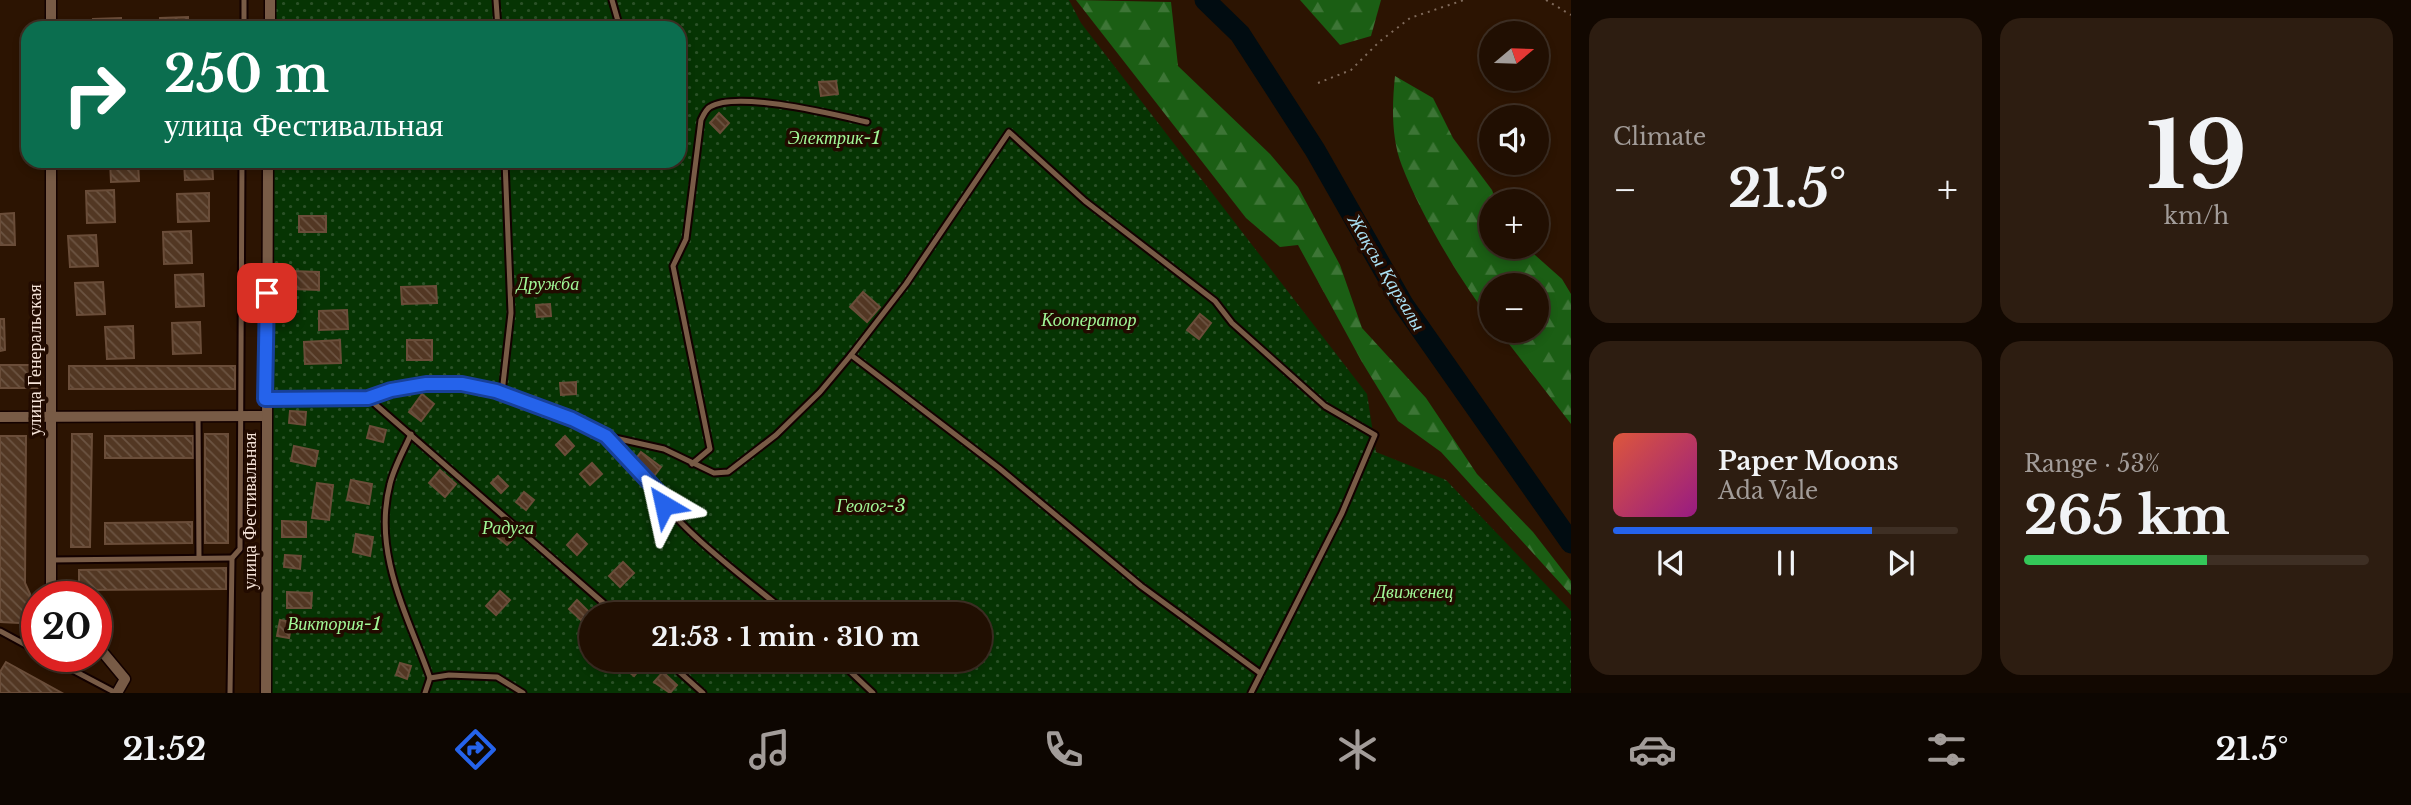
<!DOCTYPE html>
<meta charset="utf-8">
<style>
:root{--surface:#210f02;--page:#2d1d11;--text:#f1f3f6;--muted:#a29c99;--line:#3e2f24;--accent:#2563eb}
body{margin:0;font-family:"Libre Baskerville",serif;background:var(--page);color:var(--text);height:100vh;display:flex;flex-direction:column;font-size:26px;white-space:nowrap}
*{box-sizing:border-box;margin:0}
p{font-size:23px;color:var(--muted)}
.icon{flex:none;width:38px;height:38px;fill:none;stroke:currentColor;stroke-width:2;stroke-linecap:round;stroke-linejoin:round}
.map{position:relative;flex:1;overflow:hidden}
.drawer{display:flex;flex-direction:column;gap:18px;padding:18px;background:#120801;width:840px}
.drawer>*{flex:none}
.top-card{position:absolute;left:21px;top:21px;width:665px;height:147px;border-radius:21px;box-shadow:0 4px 10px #0003,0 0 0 2px var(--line);background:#0b6e4f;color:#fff;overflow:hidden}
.needle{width:46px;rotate:71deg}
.buttons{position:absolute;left:1479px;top:21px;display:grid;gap:14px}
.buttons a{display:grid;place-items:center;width:70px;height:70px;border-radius:50%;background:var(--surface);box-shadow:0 4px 10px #0003,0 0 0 2px var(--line);font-size:35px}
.speed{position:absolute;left:21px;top:581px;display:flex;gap:14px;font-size:35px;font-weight:700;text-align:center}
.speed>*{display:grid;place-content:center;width:91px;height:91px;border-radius:50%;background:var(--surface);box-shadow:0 4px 10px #0003,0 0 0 2px var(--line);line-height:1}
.speed .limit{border:10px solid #d22;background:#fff;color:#111}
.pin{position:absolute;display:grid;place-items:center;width:60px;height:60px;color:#fff;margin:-30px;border-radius:14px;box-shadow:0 4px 10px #0006}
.me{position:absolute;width:77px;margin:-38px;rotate:324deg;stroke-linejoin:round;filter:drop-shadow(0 0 5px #0008)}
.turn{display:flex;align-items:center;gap:24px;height:147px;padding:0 28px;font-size:32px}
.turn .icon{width:91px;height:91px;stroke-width:2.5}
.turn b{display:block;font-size:49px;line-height:60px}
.big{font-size:52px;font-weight:700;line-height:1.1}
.drawer .tile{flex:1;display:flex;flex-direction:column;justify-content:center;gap:10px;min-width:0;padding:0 24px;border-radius:21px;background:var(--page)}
.drawer .dial{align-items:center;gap:0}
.dial b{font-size:91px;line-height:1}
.song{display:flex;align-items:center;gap:21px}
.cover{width:84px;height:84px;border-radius:10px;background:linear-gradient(135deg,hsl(10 70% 55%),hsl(310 70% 35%))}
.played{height:7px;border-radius:4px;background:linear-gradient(90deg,var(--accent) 75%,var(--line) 75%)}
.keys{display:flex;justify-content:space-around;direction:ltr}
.heat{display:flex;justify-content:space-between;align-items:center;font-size:38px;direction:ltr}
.charge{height:10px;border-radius:5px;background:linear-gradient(90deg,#34c759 53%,var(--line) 0)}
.drawer .tiles{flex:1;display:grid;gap:18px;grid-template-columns:repeat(2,1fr)}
.trip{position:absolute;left:579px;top:602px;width:413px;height:70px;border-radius:35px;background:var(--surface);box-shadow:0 4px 10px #0003,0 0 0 2px var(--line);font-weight:700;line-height:70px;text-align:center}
.tabs{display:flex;height:112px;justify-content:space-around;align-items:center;background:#0d0601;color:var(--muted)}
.tabs .icon{width:49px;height:49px}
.tabs .selected{color:var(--accent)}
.tabs b{font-size:32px;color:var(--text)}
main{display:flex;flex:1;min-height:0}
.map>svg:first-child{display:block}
.grass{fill:url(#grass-dots);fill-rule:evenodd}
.forest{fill:url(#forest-firs)}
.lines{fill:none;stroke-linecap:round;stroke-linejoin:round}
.river{stroke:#010c11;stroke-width:21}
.building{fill:url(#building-back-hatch);stroke:#6a4d39;stroke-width:2}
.service-casing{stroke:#130100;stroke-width:9}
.minor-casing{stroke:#130100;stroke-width:13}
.path{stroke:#806b5c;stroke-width:2;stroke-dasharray:2 5;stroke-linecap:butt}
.service{stroke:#785b46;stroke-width:5}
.minor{stroke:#785b46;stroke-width:10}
.route-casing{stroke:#184099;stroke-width:18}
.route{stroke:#2563eb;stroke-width:12}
.labels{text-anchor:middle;stroke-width:7;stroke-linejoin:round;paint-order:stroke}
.park-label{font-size:18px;font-style:italic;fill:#a1f896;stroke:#220b00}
.street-label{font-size:18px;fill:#f6e4d9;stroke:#220b00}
.water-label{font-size:19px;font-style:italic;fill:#aae1f5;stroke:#220b00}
</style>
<main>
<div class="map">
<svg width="1571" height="693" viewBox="0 0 1571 693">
<defs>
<pattern id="grass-dots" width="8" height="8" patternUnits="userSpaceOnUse" patternTransform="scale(1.75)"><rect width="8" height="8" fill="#063403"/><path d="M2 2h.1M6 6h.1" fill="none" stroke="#2b5127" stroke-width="1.8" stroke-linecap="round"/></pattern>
<pattern id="forest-firs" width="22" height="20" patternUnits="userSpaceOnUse" patternTransform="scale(1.75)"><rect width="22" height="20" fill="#1b5e14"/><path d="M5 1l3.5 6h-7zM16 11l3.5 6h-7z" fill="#3d7536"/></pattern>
<pattern id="building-back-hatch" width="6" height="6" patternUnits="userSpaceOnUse" patternTransform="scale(1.75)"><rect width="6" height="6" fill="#523723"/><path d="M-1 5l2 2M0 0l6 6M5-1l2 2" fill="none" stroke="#6c5442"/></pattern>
</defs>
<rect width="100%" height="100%" fill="#2c1402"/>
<!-- grass -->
<path class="grass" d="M274 0H1069L1081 23 1367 394 1376 452 1446 480 1571 611V693H266L270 161H679V28H273ZM592 614H980V660H592Z"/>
<!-- forest -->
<g class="forest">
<polygon points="1076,0 1171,2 1178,66 1270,154 1298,187 1340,265 1362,328 1426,398 1477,474 1533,532 1571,581 1571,595 1441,452 1398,421 1362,362 1298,245 1280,247 1246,218"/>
<polygon points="1300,0 1381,0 1371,36 1340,45"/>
<path d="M1395 76 1433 98 1453 138 1492 190 1496 201H1491V247H1526L1562 279 1571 294V424L1499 331H1536V285H1491V320C1461 283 1419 211 1402 166 1391 138 1392 105 1395 76Z"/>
</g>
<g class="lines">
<!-- river -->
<polyline class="river" points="1205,0 1240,34 1315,150 1403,304 1571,543"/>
</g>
<!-- building -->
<g class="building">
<polygon points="188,17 188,28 160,28 160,18"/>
<polygon points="121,18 121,28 93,28 93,19"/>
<polygon points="836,81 838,94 821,96 819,82"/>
<polygon points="719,113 729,123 720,133 710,123"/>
<polygon points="110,161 138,161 139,181 111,182"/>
<polygon points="184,161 212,161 213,179 185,180"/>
<polygon points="114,190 115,222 87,223 86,191"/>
<polygon points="209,193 209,221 178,222 177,194"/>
<polygon points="14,213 15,245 0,245 0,214"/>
<rect x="299" y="216" width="27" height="16"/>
<polygon points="191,231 192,263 164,264 163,232"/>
<polygon points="96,235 98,266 70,267 68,236"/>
<polygon points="292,271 319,272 319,290 292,289"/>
<polygon points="203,274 204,306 176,307 175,275"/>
<polygon points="103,282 105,314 77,315 75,283"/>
<polygon points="436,286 437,303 402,304 401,287"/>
<polygon points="863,292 880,307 867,322 850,307"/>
<polygon points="550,304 551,316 537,317 536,305"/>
<polygon points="347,310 348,329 319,330 319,311"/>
<polygon points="1200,314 1211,323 1199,339 1187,330"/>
<polygon points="0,319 4,319 5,350 0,351"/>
<polygon points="200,322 201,353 173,354 172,323"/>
<polygon points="133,326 134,358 107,359 105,327"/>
<polygon points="340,340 341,363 305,364 304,342"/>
<rect x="407" y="340" width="25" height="20"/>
<rect x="0" y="365" width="40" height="23"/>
<rect x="69" y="366" width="166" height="23"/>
<polygon points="576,382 576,394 561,395 560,383"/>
<polygon points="422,394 434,404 421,421 409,412"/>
<polygon points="290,411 306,412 305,425 289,423"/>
<polygon points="370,426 386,430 383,442 367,438"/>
<polygon points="72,434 92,434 90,547 71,547"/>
<rect x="205" y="434" width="23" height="109"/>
<polygon points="0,436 26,436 25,583 30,594 29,612 19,623 0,622"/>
<rect x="105" y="436" width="88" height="22"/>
<polygon points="565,436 574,446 565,455 556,445"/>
<polygon points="294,446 318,451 315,466 291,461"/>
<polygon points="641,452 661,467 654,476 634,461"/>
<polygon points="592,463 602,474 590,485 580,474"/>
<polygon points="440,470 456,484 445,497 429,483"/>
<polygon points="498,476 508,486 501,493 491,483"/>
<polygon points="351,480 372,484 369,504 347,500"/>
<polygon points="317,483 333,485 329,520 312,518"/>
<polygon points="524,492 534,500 526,510 516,502"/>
<polygon points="282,521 306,522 306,537 282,537"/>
<polygon points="192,522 192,543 105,544 105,523"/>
<polygon points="505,528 515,537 507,545 497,537"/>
<polygon points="356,534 373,537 370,556 353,552"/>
<polygon points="577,534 587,544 577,555 567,545"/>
<polygon points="285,555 301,556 300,569 284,567"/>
<polygon points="623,562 634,573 620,587 609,576"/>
<polygon points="226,568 226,589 79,590 79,570"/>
<polygon points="500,591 510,600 496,615 486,606"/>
<polygon points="287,592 312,593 311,608 287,608"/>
<polygon points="577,600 589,612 581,620 569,609"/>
<polygon points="280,620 292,622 289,638 277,636"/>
<polygon points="627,660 644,660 646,662 634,676 622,666"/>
<polygon points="6,662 62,693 0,693 0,672"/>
<polygon points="400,663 411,666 407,679 396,675"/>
<polygon points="663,672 677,685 670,693 654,682"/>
</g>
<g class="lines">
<!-- service casing -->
<g class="service-casing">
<g id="service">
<polyline points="496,0 498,28"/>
<polyline points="612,0 620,28"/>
<polyline points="244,28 244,0"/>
<polyline points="851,355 999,468 1141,586 1260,673"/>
<polyline points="502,393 511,313 505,161"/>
<polyline points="368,398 392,390 426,384 462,384 496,391 572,419 606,436 664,449 714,473 728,472 776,435 820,392 851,355 906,284 1009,132 1085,201 1215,301 1232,323 1325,406 1375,435 1342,513 1251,693"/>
<polyline points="266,399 368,398 616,614"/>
<polyline points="198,416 199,558"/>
<path d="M411 434C404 450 394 467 390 484 372 553 408 616 430 678"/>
<path d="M606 436 662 496C667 521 764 593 788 614"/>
<path d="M692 464 710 449 673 266 686 239 701 120C703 116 706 109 710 107 737 90 836 115 867 122"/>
<polyline points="51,560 232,558"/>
<polyline points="0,631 37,651"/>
<polyline points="46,656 116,693"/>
<polyline points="666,660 703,693"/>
<polyline points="838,660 873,693"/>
<polyline points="230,693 232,558 240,549 242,161"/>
<polyline points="425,693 430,678 449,675 497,677 523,693"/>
</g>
</g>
<!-- minor casing -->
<g class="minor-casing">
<g id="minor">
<polyline points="51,28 51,0"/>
<polyline points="270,28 270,0"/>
<polyline points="51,161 51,587 59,597"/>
<polyline points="0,417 265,416"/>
<polyline points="96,644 125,679 117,693"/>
<polyline points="266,693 268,161"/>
</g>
</g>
<!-- path -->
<g class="path">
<polyline points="1546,0 1571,15"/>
<polyline points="1318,83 1351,70 1379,42 1410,18 1464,0"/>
</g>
<!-- service -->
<use href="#service" class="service"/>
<!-- minor -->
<use href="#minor" class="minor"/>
</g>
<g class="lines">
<!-- route casing -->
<g class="route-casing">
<polyline id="route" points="267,293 265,399 368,398 391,390 426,384 462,384 496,391 572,419 606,436 662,496 664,505"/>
</g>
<!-- route -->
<use href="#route" class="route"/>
</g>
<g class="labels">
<!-- park labels -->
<g class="park-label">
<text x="834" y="144">Электрик-1</text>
<text x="548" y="290">Дружба</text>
<text x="1089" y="326">Кооператор</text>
<text x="871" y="512">Геолог-3</text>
<text x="508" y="534">Радуга</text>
<text x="1414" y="598">Движенец</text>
<text x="334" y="630">Виктория-1</text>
</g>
<!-- street labels -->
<g class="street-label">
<text transform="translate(35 360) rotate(-90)" y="6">улица Генеральская</text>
<text transform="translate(250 511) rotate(-90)" y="6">улица Фестивальная</text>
</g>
<!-- water labels -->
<g class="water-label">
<text transform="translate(1387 272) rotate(59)" y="7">Жақсы Қарғалы</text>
</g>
</g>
</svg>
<div class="buttons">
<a><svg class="needle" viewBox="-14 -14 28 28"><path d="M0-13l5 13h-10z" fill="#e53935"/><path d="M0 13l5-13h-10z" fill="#a29c99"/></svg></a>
<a><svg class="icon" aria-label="sound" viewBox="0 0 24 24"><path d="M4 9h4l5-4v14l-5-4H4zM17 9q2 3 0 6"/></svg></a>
<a>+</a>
<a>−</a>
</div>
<div class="speed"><div class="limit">20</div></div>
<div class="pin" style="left:267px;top:293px;background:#d93025"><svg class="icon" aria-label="arrive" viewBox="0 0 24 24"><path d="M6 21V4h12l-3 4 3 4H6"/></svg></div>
<svg class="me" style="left:664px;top:505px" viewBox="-20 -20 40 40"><path d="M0-17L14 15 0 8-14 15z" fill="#2563eb" stroke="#fff" stroke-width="4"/></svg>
<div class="trip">21:53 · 1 min · 310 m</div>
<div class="top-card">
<div class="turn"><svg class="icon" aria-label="right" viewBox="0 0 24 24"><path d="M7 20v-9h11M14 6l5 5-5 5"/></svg><div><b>250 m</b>улица Фестивальная</div></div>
</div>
</div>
<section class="drawer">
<div class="tiles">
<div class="tile"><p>Climate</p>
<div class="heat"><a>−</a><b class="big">21.5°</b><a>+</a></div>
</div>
<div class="tile dial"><b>19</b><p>km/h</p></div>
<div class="tile">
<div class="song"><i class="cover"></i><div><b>Paper Moons</b><p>Ada Vale</p></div></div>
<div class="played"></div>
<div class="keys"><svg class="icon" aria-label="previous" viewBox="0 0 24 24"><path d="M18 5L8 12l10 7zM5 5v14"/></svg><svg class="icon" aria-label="pause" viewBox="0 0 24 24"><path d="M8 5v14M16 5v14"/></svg><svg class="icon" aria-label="next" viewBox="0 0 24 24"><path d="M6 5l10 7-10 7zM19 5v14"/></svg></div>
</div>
<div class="tile"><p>Range · 53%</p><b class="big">265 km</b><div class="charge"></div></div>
</div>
</section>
</main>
<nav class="tabs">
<b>21:52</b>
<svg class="icon selected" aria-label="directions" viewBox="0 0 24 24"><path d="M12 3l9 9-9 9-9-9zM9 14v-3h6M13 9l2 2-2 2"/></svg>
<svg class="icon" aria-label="music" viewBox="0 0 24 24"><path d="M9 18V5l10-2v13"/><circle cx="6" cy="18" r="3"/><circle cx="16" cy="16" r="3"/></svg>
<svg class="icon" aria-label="phone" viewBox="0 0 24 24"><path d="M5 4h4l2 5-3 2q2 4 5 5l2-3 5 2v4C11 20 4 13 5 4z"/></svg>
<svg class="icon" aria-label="climate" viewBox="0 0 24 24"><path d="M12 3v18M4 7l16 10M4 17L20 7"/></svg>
<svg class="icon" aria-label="car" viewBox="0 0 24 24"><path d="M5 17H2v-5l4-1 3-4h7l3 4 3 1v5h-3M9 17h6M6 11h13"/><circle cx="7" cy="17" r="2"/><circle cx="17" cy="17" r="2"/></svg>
<svg class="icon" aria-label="filters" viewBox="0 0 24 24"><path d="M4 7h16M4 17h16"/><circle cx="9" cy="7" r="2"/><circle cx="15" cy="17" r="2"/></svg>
<b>21.5°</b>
</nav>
